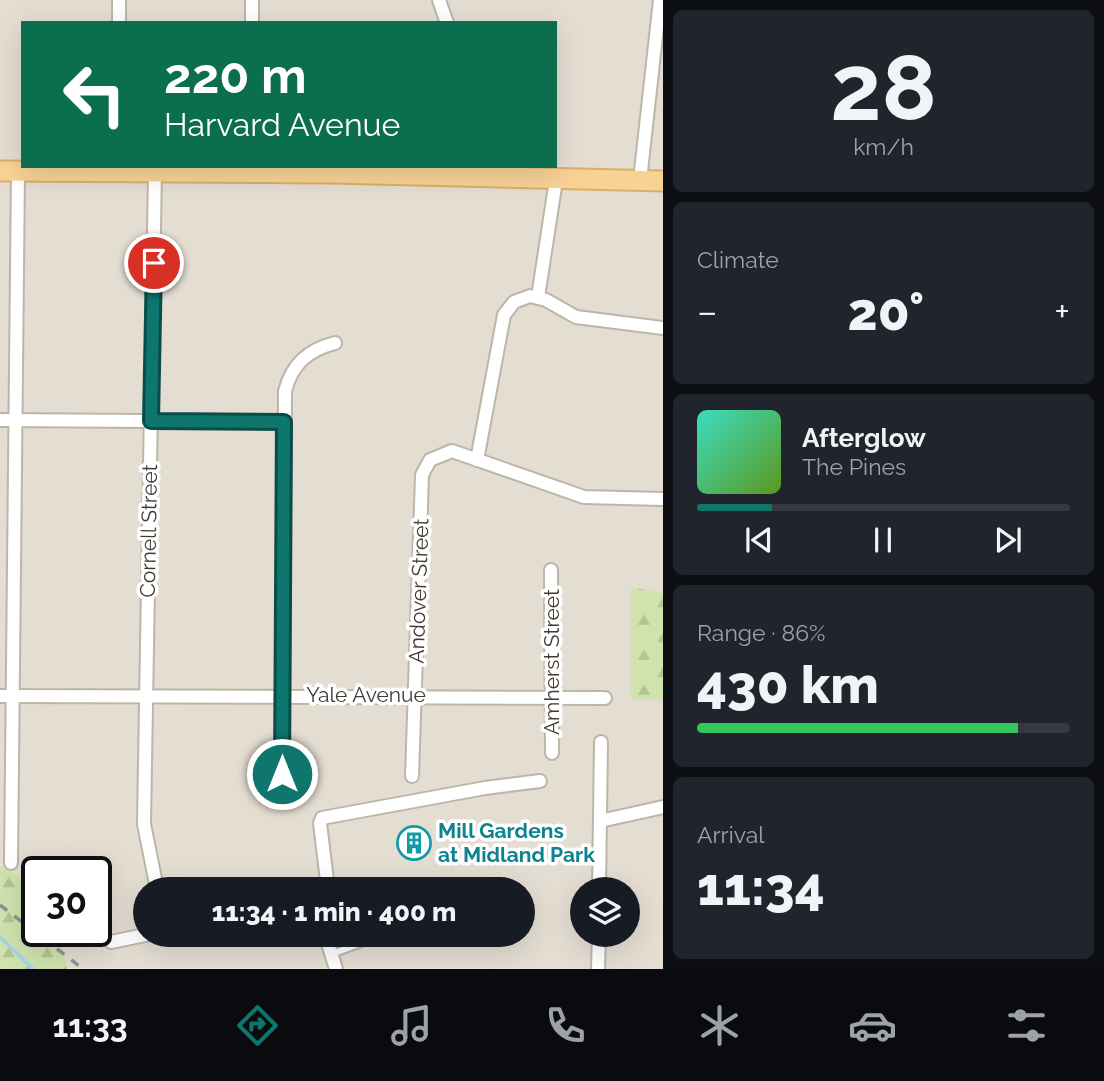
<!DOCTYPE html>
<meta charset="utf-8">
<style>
:root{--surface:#171b24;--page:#20242c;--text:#f1f3f6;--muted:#9ea1a6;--line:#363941;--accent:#0f766e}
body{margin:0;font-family:Raleway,sans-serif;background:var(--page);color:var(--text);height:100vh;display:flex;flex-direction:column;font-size:26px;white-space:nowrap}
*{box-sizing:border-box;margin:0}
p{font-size:23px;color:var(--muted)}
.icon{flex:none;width:38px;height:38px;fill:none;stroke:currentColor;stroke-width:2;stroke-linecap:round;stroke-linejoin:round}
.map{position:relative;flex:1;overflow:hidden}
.drawer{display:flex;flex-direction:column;gap:10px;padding:10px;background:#0d0f14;width:441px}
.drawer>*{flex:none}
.guide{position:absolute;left:21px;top:21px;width:536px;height:147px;border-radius:0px;box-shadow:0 7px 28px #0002;background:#0b6e4f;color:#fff;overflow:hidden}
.controls{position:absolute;left:570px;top:877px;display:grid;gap:14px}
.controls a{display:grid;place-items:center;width:70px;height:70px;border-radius:50%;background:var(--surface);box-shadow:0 7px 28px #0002;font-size:35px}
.speed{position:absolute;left:21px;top:856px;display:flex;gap:14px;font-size:35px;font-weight:700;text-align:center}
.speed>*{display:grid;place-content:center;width:91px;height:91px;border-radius:50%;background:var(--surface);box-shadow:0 7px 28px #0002;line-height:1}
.speed .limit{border:4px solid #111;border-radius:10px;background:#fff;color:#111}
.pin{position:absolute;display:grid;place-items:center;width:60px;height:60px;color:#fff;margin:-30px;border:4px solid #fff;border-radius:50%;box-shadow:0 2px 7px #0007}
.me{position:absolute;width:77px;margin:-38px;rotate:0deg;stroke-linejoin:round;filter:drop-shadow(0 0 5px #0008)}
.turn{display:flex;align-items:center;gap:24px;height:147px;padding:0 28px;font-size:32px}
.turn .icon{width:91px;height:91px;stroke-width:2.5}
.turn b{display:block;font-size:49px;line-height:60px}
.big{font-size:52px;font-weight:800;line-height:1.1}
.drawer .widget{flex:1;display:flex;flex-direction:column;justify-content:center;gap:10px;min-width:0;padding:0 24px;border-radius:10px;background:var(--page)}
.drawer .dial{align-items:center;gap:0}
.dial b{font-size:91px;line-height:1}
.song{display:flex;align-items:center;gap:21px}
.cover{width:84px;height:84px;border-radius:10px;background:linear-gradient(135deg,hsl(170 70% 55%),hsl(90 70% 35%))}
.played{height:7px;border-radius:4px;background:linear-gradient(90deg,var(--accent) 20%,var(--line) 20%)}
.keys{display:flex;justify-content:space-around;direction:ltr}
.heat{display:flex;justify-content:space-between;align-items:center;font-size:38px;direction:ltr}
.charge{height:10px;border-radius:5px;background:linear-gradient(90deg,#34c759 86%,var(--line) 0)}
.trip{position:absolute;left:133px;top:877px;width:402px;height:70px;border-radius:35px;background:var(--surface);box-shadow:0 7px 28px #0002;font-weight:800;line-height:70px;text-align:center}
.tabs{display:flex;height:112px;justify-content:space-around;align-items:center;background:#090b0e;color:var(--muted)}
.tabs .icon{width:49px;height:49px}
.tabs .selected{color:var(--accent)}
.tabs b{font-size:32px;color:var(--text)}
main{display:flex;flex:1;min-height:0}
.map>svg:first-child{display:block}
.residential{fill:#e4ddd2;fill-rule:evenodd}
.forest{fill:url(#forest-firs)}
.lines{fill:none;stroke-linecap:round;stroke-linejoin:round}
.stream{stroke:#a2d4eb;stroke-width:3.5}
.service-casing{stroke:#beb5aa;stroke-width:10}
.minor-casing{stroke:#beb5aa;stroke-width:16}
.primary-casing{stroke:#dcad66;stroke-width:23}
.service{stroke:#fff;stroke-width:6}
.minor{stroke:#fff;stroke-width:12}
.primary{stroke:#f8d295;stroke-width:19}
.rail{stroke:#939393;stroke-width:3.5;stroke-dasharray:9 9;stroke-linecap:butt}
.route-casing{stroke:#0a4d48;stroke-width:18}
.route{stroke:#0f766e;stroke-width:12}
.labels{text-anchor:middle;stroke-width:7;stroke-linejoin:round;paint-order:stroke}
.street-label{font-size:21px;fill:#423b34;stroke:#fff}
.culture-label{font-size:21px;font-weight:bold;fill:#0d838f;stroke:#fff;text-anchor:start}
</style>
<main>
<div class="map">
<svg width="663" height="969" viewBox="0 0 663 969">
<defs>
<pattern id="forest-firs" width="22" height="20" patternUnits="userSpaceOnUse" patternTransform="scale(1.75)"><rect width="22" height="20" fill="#d0e3ae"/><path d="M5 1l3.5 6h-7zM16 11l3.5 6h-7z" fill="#b4c496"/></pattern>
</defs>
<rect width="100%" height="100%" fill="#f1ebe3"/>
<!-- residential -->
<path class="residential" d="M0 0H663V969L66 968 61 931H96V872H37V887L0 864ZM23 23H555V166H23ZM145 889H523V934H145ZM583 889H628V934H583Z"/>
<!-- forest -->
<g class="forest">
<polygon points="631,587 663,593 663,700 631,699"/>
<polygon points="0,865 37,887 37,931 61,931 67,969 0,969"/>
</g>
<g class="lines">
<!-- stream -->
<polyline class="stream" points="0,937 33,969"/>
<!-- service casing -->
<g class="service-casing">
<polyline id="service" points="332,954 385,934"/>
</g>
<!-- minor casing -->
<g class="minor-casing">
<g id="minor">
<polyline points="439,0 447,23"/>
<polyline points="119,23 119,0"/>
<polyline points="252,23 252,0"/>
<polyline points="155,171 144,824 157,889"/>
<polyline points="640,180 660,0"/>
<polyline points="538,297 556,180"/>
<polyline points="0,420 284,422"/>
<polyline points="477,460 504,315 514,302 530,296 546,300 576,317 663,328"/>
<polyline points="551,570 552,753"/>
<polyline points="0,696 605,698"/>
<polyline points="412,776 422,475 430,460 452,451 584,497 663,499"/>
<path d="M282 799 285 391C292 364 308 350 335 343"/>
<polyline points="600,821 663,807"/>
<polyline points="11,863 18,171"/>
<polyline points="328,889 320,823 322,818 485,788 540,781"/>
<polyline points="599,889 601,742"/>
<polyline points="325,934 336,969"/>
<polyline points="111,942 150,934"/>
<polyline points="598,969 599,934"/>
</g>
</g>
<!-- primary casing -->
<g class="primary-casing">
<polyline id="primary" points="0,171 331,173 663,181"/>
</g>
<!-- service -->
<use href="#service" class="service"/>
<!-- minor -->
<use href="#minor" class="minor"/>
<!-- primary -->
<use href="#primary" class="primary"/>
<!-- rail -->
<polyline class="rail" points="0,905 83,969"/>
</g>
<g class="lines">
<!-- route casing -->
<g class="route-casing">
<polyline id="route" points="154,263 151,421 284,422 282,774"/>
</g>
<!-- route -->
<use href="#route" class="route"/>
</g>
<!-- icons -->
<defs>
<g id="building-ring" transform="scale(1.75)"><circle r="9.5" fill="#fff" stroke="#0f9aa8" stroke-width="1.5"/><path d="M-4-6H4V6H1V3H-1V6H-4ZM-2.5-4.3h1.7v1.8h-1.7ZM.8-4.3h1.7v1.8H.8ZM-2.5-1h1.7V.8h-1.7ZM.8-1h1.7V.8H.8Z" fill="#0f9aa8"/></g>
</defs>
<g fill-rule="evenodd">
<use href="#building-ring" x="414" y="843"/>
</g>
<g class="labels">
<!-- street labels -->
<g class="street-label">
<text transform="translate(149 531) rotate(-89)" y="7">Cornell Street</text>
<text transform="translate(419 591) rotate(-88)" y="7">Andover Street</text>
<text transform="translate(552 662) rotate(-90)" y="7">Amherst Street</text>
<text x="366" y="702">Yale Avenue</text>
</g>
<!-- culture labels -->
<g class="culture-label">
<text x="438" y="838">Mill Gardens<tspan x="438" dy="24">at Midland Park</tspan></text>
</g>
</g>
</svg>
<div class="controls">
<a><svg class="icon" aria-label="layers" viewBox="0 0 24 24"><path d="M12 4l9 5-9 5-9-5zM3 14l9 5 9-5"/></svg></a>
</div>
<div class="speed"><div class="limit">30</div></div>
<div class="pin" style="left:154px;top:263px;background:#d93025"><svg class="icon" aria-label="arrive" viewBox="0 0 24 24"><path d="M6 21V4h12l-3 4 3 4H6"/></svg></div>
<svg class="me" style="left:282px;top:774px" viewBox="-20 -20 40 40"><circle r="17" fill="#0f766e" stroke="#fff" stroke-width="3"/><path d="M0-11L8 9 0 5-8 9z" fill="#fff"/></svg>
<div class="trip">11:34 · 1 min · 400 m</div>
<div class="guide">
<div class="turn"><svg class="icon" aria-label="left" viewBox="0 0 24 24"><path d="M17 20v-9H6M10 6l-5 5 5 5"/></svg><div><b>220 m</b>Harvard Avenue</div></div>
</div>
</div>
<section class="drawer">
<div class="widget dial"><b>28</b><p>km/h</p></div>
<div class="widget"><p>Climate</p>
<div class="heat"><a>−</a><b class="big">20°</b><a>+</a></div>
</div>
<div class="widget">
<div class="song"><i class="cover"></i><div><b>Afterglow</b><p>The Pines</p></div></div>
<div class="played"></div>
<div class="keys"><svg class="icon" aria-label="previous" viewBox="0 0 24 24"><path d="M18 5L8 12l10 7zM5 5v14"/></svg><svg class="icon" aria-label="pause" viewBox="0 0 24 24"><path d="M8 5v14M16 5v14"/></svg><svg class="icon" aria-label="next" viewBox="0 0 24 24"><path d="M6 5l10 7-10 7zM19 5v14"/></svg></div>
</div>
<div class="widget"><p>Range · 86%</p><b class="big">430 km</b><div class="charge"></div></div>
<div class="widget"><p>Arrival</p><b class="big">11:34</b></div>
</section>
</main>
<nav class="tabs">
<b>11:33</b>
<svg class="icon selected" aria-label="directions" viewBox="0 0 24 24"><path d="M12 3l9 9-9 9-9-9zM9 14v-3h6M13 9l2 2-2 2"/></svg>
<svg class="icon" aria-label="music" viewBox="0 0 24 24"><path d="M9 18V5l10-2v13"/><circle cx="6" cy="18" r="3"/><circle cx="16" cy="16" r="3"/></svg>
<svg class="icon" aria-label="phone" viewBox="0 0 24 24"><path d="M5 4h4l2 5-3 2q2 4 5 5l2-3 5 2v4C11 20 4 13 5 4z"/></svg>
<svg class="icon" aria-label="climate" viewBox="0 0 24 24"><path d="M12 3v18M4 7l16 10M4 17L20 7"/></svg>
<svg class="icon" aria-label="car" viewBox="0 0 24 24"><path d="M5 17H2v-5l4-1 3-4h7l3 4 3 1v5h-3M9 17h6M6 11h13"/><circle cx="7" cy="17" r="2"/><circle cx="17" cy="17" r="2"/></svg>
<svg class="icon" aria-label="filters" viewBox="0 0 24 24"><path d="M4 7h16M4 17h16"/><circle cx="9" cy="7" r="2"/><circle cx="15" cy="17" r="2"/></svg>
</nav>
